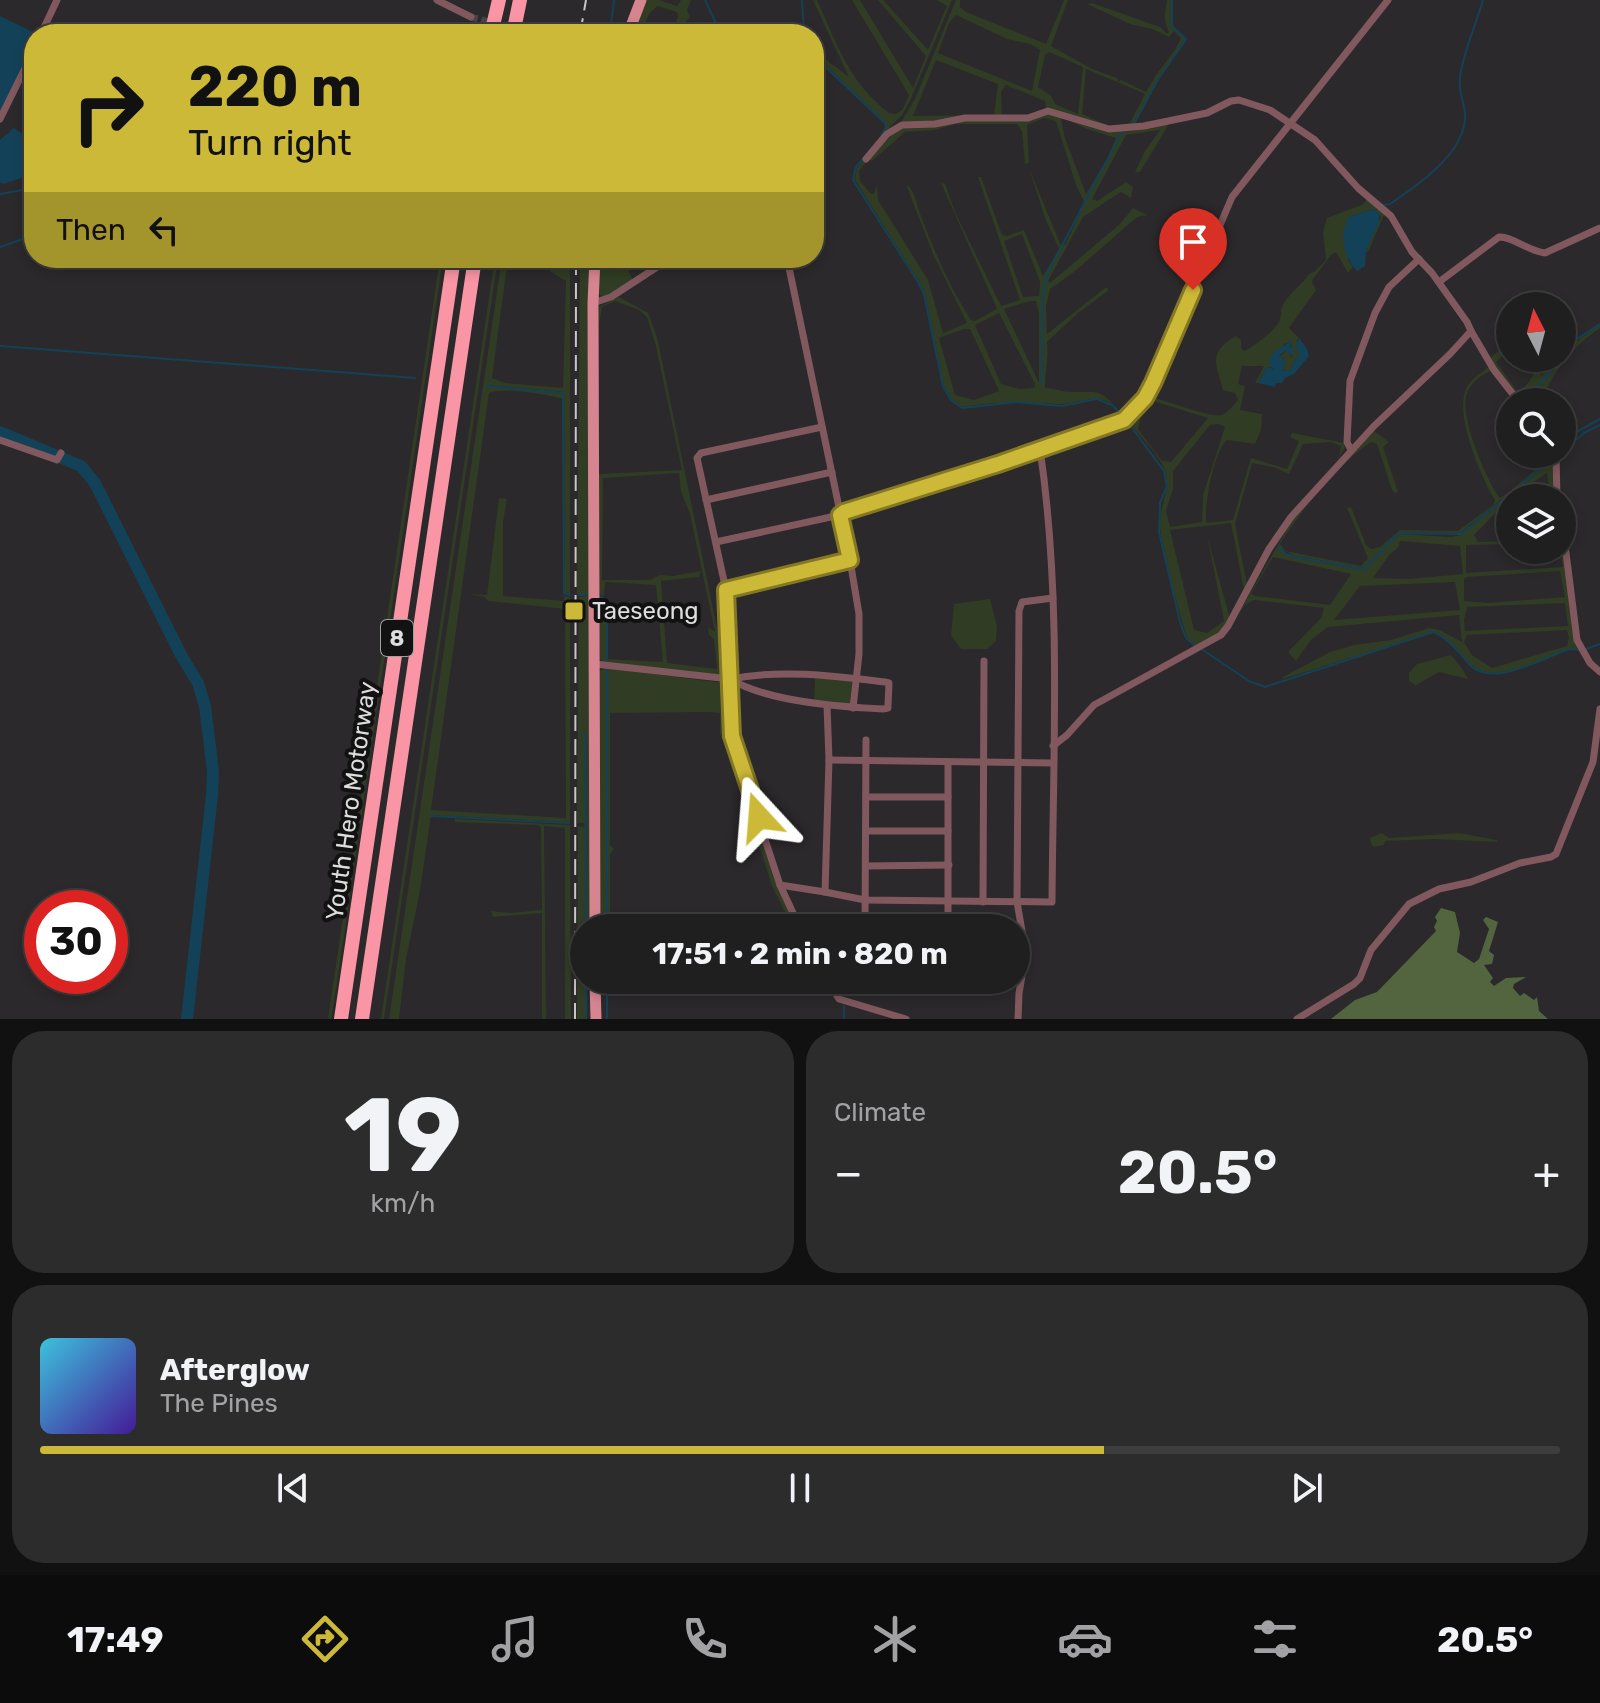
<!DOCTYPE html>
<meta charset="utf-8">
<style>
:root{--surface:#201f20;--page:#2d2c2d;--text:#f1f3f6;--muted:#a2a2a5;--line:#3d3d3e;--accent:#cdb938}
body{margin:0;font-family:Rubik,sans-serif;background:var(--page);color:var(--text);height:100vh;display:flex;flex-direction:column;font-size:30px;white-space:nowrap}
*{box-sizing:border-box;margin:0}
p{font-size:26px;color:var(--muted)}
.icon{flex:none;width:44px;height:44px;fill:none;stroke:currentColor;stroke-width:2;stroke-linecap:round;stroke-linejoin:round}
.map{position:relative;height:1019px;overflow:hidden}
.panel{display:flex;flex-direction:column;gap:12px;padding:12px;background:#121112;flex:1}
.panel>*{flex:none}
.guide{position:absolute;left:24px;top:24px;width:800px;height:244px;border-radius:32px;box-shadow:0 4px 12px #0003,0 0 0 2px var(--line);background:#cdb938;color:#111;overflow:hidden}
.needle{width:52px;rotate:354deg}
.buttons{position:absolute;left:1496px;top:292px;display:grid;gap:16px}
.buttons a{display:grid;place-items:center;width:80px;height:80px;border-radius:50%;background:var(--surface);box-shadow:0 4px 12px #0003,0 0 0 2px var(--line);font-size:40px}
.speed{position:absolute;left:24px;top:890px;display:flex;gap:16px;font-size:40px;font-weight:700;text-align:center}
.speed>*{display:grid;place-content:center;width:104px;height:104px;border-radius:50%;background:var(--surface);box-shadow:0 4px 12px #0003,0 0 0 2px var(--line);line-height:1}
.speed .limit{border:12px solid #d22;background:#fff;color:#111}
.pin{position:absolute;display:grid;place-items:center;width:68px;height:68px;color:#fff;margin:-82px -34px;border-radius:50% 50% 50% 0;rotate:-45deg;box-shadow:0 0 8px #0007}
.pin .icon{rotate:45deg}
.me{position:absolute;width:88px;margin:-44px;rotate:341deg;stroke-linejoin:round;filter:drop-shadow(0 0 6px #0008)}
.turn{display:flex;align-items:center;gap:28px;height:168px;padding:0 32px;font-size:36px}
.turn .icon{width:104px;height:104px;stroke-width:2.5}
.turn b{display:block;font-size:56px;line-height:68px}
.then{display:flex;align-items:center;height:76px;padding:0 32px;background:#0003;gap:16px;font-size:30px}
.big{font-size:60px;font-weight:700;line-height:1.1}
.panel .widget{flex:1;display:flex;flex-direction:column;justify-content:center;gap:12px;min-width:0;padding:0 28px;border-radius:32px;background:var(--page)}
.panel .dial{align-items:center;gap:0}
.dial b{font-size:104px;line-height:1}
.song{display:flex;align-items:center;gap:24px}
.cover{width:96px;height:96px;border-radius:12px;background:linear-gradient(135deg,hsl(190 70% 55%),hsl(260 70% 35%))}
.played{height:8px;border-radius:4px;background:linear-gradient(90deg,var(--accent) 70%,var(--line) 70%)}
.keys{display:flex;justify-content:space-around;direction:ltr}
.heat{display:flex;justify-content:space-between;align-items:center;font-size:44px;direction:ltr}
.panel .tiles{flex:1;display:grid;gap:12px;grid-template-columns:1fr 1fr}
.widget:last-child{grid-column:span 2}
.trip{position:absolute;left:570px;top:914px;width:460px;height:80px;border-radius:40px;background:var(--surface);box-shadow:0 4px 12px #0003,0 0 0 2px var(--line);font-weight:700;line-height:80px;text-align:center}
.tab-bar{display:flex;height:128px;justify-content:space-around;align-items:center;background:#0d0c0d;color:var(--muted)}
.tab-bar .icon{width:56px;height:56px}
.tab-bar .selected{color:var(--accent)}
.tab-bar b{font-size:36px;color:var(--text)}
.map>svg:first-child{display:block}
.green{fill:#303c23;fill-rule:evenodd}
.forest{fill:#53653e}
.water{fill:#134258}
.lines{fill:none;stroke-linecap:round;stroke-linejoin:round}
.stream{stroke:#134258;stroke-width:2}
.river{stroke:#134258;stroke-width:12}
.minor-tunnel{stroke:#464446;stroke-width:7;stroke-dasharray:7 3.5;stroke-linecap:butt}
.minor{stroke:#81585e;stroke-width:7}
.primary{stroke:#d78491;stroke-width:11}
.motorway{stroke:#f995a5;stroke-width:14}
.rail{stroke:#c8c6c8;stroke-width:2;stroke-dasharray:16 8;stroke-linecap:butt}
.route-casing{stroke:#857824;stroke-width:20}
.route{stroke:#cdb938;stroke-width:14}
.poi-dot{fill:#cdb938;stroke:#131213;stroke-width:3}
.labels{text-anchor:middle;stroke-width:8;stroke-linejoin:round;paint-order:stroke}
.shield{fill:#131213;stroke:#a1a0a1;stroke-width:2}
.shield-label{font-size:22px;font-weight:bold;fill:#deddde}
.poi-label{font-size:24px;fill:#deddde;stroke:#131213;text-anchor:start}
.street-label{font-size:24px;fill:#deddde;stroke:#131213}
</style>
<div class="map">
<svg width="1600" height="1019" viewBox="0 0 1600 1019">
<rect width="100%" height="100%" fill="#2b292b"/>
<!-- green -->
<g class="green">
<polygon points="646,0 659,0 677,6 681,0 691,0 687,10 690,17 686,22 685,34 672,34 678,16 677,12 657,6 649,14 641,34 632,34"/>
<path d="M813 0H817C838 46 848 81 889 113L896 114 903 109 909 95 852 0H860L913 88 926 56 878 0H883L928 50 947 6 937 0H952L910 101 902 115 883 134 886 123 814 54V46L821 56 849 77Z"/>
<path d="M956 0H960V7L966 12 1046 44 1064 0H1068L1051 46 1092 69 1117 78 1118 82 1121 80 1146 92 1156 75 1175 50 1181 38 1174 31 1169 37 1152 29 1130 24 1087 4 1092 3 1160 27 1167 34 1169 32C1163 21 1165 12 1167 0H1172L1171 26 1186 38 1157 81 1134 123 1109 128 1049 109 1026 117H966L933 123 900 124 915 99ZM956 15 1007 39 1030 44 1040 50 1032 91 938 53 949 23ZM1049 52 1083 67 1078 114 1055 104 1051 96 1038 87 1045 55ZM936 60 998 84 994 115 913 116ZM1086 69C1107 78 1125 85 1145 94L1130 123 1110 126 1082 114ZM1006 85 1045 101 1046 109 1022 116 1002 115 1001 92Z"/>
<path d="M1049 113 1124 129 1122 133 1126 129 1170 122 1140 172H1135L1145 151 1160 130 1126 135 1092 199 1097 201 1126 182 1133 187 1131 198 1121 192 1083 217 1048 281 1050 283 1120 224 1133 208 1147 215 1137 217 1074 272 1050 289 1046 307 1047 334 1106 287 1109 290 1078 313 1047 342C1049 355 1045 372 1045 388 1054 388 1062 392 1071 392 1091 393 1098 387 1113 404 1094 392 1078 405 1058 404 1022 403 999 401 962 407L952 400 944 386 925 294 919 282 855 180 857 168 864 159 867 161 859 171 860 181 871 194H874L877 185 878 200 928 280 943 333 967 323 933 254 906 184C914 189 916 201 919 211 933 248 949 286 971 320L975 321 997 309 941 183 945 184 955 212 1001 306 1020 300 978 177H981L1002 235 1007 236 1024 230 1043 276 1059 249 1045 218 1029 168 1061 246 1065 245 1085 203 1076 185 1056 121 1044 118 1027 125 1029 163 1025 164 1022 131 1017 124H956L935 130 905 132 872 161 868 158 899 128ZM1061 119H1065L1087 129 1116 138 1108 157 1086 194 1065 138ZM1022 234 1040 282 1039 296 1023 297 1004 241ZM1030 301H1036L1039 314V383L1004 309ZM999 313 1035 384 1034 388 1020 389 1001 384 975 325ZM964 329H970L999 391 974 400 955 395 939 338Z"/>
<path d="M1367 198 1385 213 1368 252 1366 251 1381 217 1374 209 1349 217 1348 260 1353 267 1348 273 1336 252 1331 255 1313 279 1312 282 1316 290 1289 328 1299 338 1297 340 1300 356 1296 358 1290 370 1284 371V358L1279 357 1287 350 1292 358 1291 342 1284 344 1274 368 1267 367 1258 383H1255L1264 366H1242L1238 384 1245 386 1240 410 1262 414 1261 430 1255 444 1227 440C1214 451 1205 501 1206 520L1207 523 1233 520 1251 458 1287 469 1299 441 1290 437 1292 433 1344 443 1345 448 1330 470 1339 456 1341 446 1331 442 1303 444 1289 474 1274 467 1252 463 1235 524 1247 585 1244 590 1231 523 1170 530 1194 630 1207 633 1224 621 1207 535 1230 619 1221 632 1199 647C1194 645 1192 645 1189 640 1183 633 1160 538 1160 526 1159 507 1171 489 1165 471 1159 453 1139 436 1128 421L1148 397C1164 398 1214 421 1224 414 1229 411 1234 405 1238 400L1235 393 1223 390C1216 364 1207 353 1236 336L1241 340V348L1244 351C1252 348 1276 329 1279 322 1282 316 1280 309 1284 303 1291 292 1302 285 1310 273L1314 272 1326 260 1323 232 1327 218 1364 204ZM1153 401 1208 418 1171 462 1162 461 1138 429 1144 407ZM1218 424 1225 427 1203 495 1202 522 1170 527 1166 511 1173 489V471L1210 425Z"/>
<polygon points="440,258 443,258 339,970 331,1019 328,1019"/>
<polygon points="495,258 498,258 384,1019 381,1019"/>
<path d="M502 258H508L492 378 505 383 563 388 566 281 551 272 540 258H546L557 268 565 269 557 267 549 258H557L561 264 565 265 566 258H570V594L565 592 564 392 487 385V387L556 393 562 394 563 399C548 394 501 387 489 393L431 810 566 818 565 609 488 601 485 597 469 594 487 595 499 498 507 499 503 522V596L564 601V596L570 597V822L431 815 420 891 406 959 399 1019H389Z"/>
<polygon points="580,258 591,258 591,594 577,594"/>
<polygon points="599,258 606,258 608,269 610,271 622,258 633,280 618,291 603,297 598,293"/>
<path d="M619 297 648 313 657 337 718 633H726L724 642 727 671 723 675 604 662 600 659 598 597 605 601 606 606V659L663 662 656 585 605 582 604 596 598 594V474L682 470 656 346 647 317 639 310 615 301 602 307 598 329 599 307ZM679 473 681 491 690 514 715 632 708 627 709 635 714 639 717 669 667 663 661 581 699 577 701 571 673 576 660 575 650 580H602L603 478Z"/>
<path d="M1600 325V328C1575 344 1551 374 1541 402H1522L1489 359 1510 341V348L1496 362 1516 390C1530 389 1535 370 1540 358H1544L1541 376 1561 358 1535 390 1578 340Z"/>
<path d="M1490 366 1493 370C1481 375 1469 383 1466 396 1461 420 1484 472 1496 493L1500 498 1508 493 1554 454V457L1460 533 1399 532 1364 568 1295 556 1278 547 1286 554 1295 558 1364 570 1399 534 1452 537 1461 535 1555 459V498H1551L1547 473 1510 498 1474 535 1478 542 1510 541V544L1466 545V573L1563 567 1560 550 1562 531 1575 643 1578 650 1569 649C1543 658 1493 687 1470 664 1459 652 1449 637 1433 632L1283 679V677L1330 652 1354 645 1391 640 1429 628 1440 630 1462 642 1459 615 1328 627 1311 640 1296 661 1288 652 1321 618 1324 608 1254 600 1245 605 1235 620 1294 517 1374 431 1389 442 1383 447 1398 492 1395 493 1392 490 1377 444 1371 442C1337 465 1302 509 1280 544L1286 551 1361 566 1368 558 1347 508 1351 507 1366 545 1371 549 1380 547 1400 530 1458 531 1493 505 1495 500C1481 478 1453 412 1467 387 1472 378 1482 372 1490 366ZM1400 541 1460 546 1463 574 1409 579 1373 578 1390 554 1398 548ZM1273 557 1351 574 1330 605 1255 596 1251 594ZM1560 571 1565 597 1489 603 1464 601V579L1467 577ZM1455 582 1460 610 1334 620 1360 586ZM1565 603 1568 626 1465 631 1464 620 1467 607ZM1567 630 1569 638 1567 646 1492 668 1472 655 1464 642 1467 635Z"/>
<polygon points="586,596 591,597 591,928 587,928 586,732 585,823 577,823 579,597"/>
<polygon points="990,599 997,626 996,641 987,649 961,649 951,635 954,604"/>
<path d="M1451 655C1457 662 1464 670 1468 679L1439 672 1416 685 1409 681V673L1417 664Z"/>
<polygon points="606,668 724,683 729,736 798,928 793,928 772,886 732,760 720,734 720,713 708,712 610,713 610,845 614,849 610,854 610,928 608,928 607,671 606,928 599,928 599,671"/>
<polygon points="815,678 852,681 850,705 814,700"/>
<polygon points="455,819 570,825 571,1019 565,1019 565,828 544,826 546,1019 542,1019 542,913 493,917 491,911 510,913 542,910 541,828 538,825 455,822"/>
<polygon points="578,826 585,827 585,1019 577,1019"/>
<polygon points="1382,833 1389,838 1459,833 1497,840 1497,842 1434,839 1386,841 1383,845 1374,847 1371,844 1370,838"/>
</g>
<!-- forest -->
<polygon class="forest" points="1441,908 1455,912 1460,933 1457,952 1474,963 1479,959 1489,929 1483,920 1486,917 1498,922 1489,951 1494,955 1492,964 1484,965 1493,978 1490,982 1494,986 1506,978 1526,977 1514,984 1513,988 1520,996 1524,993 1534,1000 1537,997 1539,1011 1548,1019 1331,1019 1355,1000 1377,992 1436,931 1434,927 1437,921 1435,917"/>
<!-- water -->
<g class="water">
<polygon points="0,16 37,34 34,34 34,46 0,112"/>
<polygon points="14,128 34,142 34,174 3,184 0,182 0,140"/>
<path d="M1374 209 1379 213V223L1366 251 1365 266 1357 271C1343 256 1339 235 1349 217Z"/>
<polygon points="1299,338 1307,349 1309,356 1294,374 1285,378 1282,383 1276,383 1275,387 1258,383 1267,367 1274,369 1268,363 1273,353 1291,341 1290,347 1295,349 1292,351 1294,358 1286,350 1279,356 1285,360 1283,371 1290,370 1297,357 1300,356 1296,345"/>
</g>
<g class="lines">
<!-- stream -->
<g class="stream">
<polyline points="705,0 721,34"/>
<polyline points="802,0 804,34"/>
<polyline points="610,34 614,0"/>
<polyline points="814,56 885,123 886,127 881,136"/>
<polyline points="1134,124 1157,81 1186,39 1172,26 1172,0"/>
<polyline points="862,160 856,167 853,180 918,282 924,294 943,386 951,400 962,408 1016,402 1062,406 1097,399 1112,405 1123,416"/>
<polyline points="0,194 34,188"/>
<path d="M1384 205 1390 204C1418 185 1463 154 1465 119 1466 104 1458 94 1460 77 1463 52 1476 25 1483 0"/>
<polyline points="0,247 34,235"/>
<polyline points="548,258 557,268"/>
<polyline points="610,270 618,258"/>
<polyline points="0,346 415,378"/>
<polyline points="1562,358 1577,339 1600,324"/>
<polyline points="1042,384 1042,302 1046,276 1122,132"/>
<polyline points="486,386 563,393 564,593 570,595"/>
<polyline points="1536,389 1561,359"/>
<polyline points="1127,421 1164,471 1167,486 1160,503 1159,532 1180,622 1186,638 1194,645"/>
<polyline points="1566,448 1565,440 1569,436 1600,419"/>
<polyline points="1562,452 1584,433 1600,425"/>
<polyline points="1279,547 1286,554 1295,557 1364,569 1399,533 1461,534 1552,460"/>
<polyline points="579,595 589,595"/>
<polyline points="600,596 606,601 607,606 607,659"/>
<polyline points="1586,649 1600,644"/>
<path d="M1203 650 1249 681 1265 687 1433 632C1449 638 1459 653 1470 665 1493 688 1543 658 1569 649L1580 650"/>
<polyline points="585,733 586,928"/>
<polyline points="431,816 569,823"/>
<polyline points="607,928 607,670"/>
<polyline points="607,980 607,1019"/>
<polyline points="844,1006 844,1019"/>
<polyline points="586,1019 586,980"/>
</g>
<!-- river -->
<polyline class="river" points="0,432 81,466 95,483 181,655 198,683 205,706 213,771 212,795 187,1019"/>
<!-- minor-tunnel -->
<polyline class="minor-tunnel" points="471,17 531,34"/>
<!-- minor -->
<g class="minor">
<polyline points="437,0 471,17"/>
<polyline points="41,34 57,0"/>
<polyline points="0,119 34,50"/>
<polyline points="866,159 887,134 902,125 935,124 965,118 1028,118 1048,111 1109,129 1144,126 1207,113 1231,101 1239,100 1270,110 1315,140 1358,188 1391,216 1412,252 1432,273 1467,322 1471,331 1450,354 1374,426 1291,517 1269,549 1228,626 1221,635 1094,705 1067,735 1053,746"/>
<polyline points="787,258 850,560 859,614 859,654 853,708"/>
<path d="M1439 282 1499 237C1512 236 1528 251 1545 253L1600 228"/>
<polyline points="593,303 611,297 671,258"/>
<polyline points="1471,331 1494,370 1519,402"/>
<polyline points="0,440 57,460 61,453"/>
<polyline points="1351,450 1347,442 1350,381 1375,313 1389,287 1419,259"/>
<polyline points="1556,454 1557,498"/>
<polyline points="706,500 832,472"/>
<polyline points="1562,521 1577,640 1590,663 1600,672"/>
<polyline points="716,542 840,515 881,499 998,464 1124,420 1145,398 1153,383 1232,197 1388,0"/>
<polyline points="726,590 850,560"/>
<path d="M595 664 730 679C768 702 839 707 883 709L888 708V705L889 683 885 682C834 676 781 669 730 679"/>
<polyline points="829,760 1053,763"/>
<polyline points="866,797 948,797"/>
<polyline points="866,831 948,831"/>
<polyline points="866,866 949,865"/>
<polyline points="780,885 825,892 829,760 827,705"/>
<path d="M825 892 865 900 1052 902C1053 752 1062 598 1040 449"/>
<polyline points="983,902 984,661"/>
<polyline points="800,928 780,885 733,742 726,590 697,458 701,453 822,427"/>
<polyline points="865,928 866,740"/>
<polyline points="948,928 948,762"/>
<polyline points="827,980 839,999 906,1019"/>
<polyline points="1018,1019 1019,993 1026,954 1017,902 1019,611 1022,602 1053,598"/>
<polyline points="1297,1019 1354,984 1360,978 1371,950 1409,904 1439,889 1471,882 1520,863 1551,857 1556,854 1593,762 1600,709"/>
</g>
<!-- primary -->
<g class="primary">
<polyline points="628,34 641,0"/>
<polyline points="595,258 593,303 595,928"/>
<polyline points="595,980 596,1019"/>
</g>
<!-- motorway -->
<g class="motorway">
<polyline points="491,34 499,0"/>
<polyline points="513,34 520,0"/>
<polyline points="341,1019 454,258"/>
<polyline points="362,1019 475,258"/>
</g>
<!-- rail -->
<g class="rail">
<polyline points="580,34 586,0"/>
<polyline points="575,1019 576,258"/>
</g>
</g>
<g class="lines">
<!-- route casing -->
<g class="route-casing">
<polyline id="route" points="759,817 732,736 726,590 850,560 840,515 844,512 998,464 1124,420 1145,398 1153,383 1193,290"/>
</g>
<!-- route -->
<use href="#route" class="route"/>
</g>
<!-- markers -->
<rect class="poi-dot" x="564" y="601" width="20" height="20" rx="4"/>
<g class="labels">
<!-- shield labels -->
<rect class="shield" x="381" y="620" width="32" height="36" rx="6"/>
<g class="shield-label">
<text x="397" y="646">8</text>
</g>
<!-- poi labels -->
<g class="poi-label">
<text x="592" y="619">Taeseong</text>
</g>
<!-- street labels -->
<g class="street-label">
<text transform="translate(351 801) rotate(-82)" y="8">Youth Hero Motorway</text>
</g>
</g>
</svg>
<div class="buttons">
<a><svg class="needle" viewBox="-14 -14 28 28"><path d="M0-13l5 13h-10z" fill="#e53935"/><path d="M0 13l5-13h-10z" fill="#a2a2a5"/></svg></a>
<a><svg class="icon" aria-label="search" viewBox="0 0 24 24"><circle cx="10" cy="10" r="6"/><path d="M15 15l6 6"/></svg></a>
<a><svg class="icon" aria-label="layers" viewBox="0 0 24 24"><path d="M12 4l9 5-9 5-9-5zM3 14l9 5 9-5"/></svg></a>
</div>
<div class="speed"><div class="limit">30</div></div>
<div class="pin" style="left:1193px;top:290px;background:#d93025"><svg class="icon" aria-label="arrive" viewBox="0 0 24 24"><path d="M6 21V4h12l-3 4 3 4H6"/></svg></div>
<svg class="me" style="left:759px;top:817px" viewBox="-20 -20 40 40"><path d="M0-17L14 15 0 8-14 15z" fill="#cdb938" stroke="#fff" stroke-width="4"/></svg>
<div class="trip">17:51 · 2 min · 820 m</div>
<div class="guide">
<div class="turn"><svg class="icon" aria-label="right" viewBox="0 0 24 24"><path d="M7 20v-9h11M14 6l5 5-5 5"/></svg><div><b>220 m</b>Turn right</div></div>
<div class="then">Then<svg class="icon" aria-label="left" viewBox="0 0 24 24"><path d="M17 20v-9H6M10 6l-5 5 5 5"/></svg></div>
</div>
</div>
<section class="panel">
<div class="tiles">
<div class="widget dial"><b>19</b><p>km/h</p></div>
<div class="widget"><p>Climate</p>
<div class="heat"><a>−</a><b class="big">20.5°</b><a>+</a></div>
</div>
<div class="widget">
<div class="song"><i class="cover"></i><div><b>Afterglow</b><p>The Pines</p></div></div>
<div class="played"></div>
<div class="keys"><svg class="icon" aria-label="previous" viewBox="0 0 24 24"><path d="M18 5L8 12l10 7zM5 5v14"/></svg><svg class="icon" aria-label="pause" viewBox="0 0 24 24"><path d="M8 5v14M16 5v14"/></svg><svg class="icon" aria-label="next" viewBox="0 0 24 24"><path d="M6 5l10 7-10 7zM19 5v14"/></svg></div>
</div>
</div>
</section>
<nav class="tab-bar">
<b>17:49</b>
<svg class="icon selected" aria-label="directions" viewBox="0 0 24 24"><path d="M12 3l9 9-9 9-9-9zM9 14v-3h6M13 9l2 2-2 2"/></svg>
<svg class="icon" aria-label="music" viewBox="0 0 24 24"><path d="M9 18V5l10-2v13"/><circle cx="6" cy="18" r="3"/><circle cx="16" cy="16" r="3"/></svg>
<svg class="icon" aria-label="phone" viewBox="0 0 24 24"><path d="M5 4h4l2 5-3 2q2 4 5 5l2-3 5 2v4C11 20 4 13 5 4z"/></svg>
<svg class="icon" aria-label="climate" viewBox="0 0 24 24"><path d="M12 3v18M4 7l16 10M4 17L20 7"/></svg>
<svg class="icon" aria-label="car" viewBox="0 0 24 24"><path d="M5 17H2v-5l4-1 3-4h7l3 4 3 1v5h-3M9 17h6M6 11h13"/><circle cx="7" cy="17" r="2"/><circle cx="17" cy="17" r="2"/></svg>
<svg class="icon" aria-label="filters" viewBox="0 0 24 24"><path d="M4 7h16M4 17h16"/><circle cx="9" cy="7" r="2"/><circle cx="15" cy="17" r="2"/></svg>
<b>20.5°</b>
</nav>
